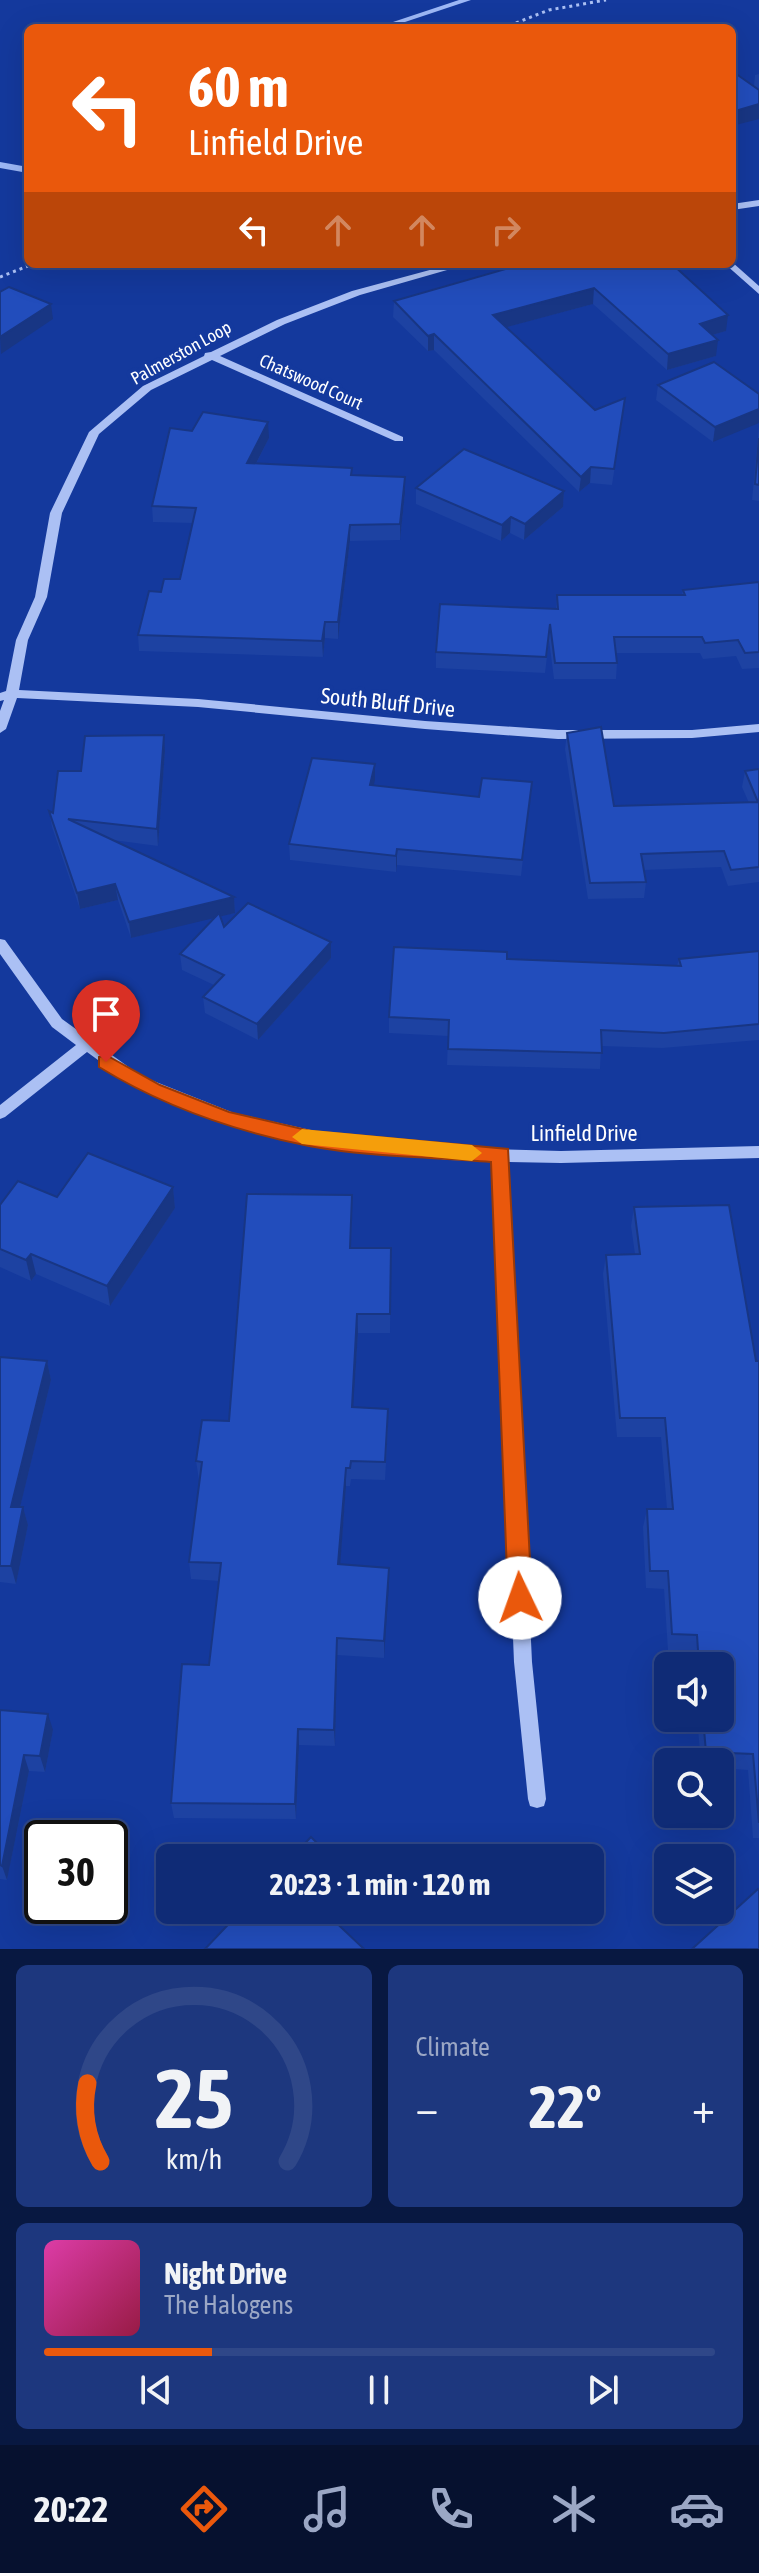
<!DOCTYPE html>
<meta charset="utf-8">
<style>
:root{--surface:#0f2b76;--page:#1d377e;--text:#f1f3f6;--muted:#9ba7c5;--line:#2f4788;--accent:#ea580c}
body{margin:0;font-family:"Asap Condensed",sans-serif;background:var(--page);color:var(--text);height:100vh;display:flex;flex-direction:column;font-size:30px;white-space:nowrap}
*{box-sizing:border-box;margin:0}
p{font-size:26px;color:var(--muted)}
.icon{flex:none;width:44px;height:44px;fill:none;stroke:currentColor;stroke-width:2;stroke-linecap:round;stroke-linejoin:round}
.map{position:relative;height:1949px;overflow:hidden}
.sheet{display:flex;flex-direction:column;gap:16px;padding:16px;background:#081841;flex:1}
.sheet>*{flex:none}
.top-card{position:absolute;left:24px;top:24px;width:712px;height:244px;border-radius:12px;box-shadow:0 8px 32px #0002,0 0 0 2px var(--line);background:#ea580c;color:#fff;overflow:hidden}
.buttons{position:absolute;left:654px;top:1652px;display:grid;gap:16px}
.buttons a{display:grid;place-items:center;width:80px;height:80px;border-radius:12px;background:var(--surface);box-shadow:0 8px 32px #0002,0 0 0 2px var(--line);font-size:40px}
.speed{position:absolute;left:24px;top:1820px;display:flex;gap:16px;font-size:40px;font-weight:700;text-align:center}
.speed>*{display:grid;place-content:center;width:104px;height:104px;border-radius:50%;background:var(--surface);box-shadow:0 8px 32px #0002,0 0 0 2px var(--line);line-height:1}
.speed .limit{border:4px solid #111;border-radius:12px;background:#fff;color:#111}
.pin{position:absolute;display:grid;place-items:center;width:68px;height:68px;color:#fff;margin:-82px -34px;border-radius:50% 50% 50% 0;rotate:-45deg;box-shadow:0 0 8px #0007}
.pin .icon{rotate:45deg}
.me{position:absolute;width:88px;margin:-44px;rotate:357deg;stroke-linejoin:round;filter:drop-shadow(0 0 6px #0008)}
.turn{display:flex;align-items:center;gap:28px;height:168px;padding:0 32px;font-size:36px}
.turn .icon{width:104px;height:104px;stroke-width:2.5}
.turn b{display:block;font-size:56px;line-height:68px}
.lanes{display:flex;align-items:center;height:76px;padding:0 32px;background:#0003;justify-content:center;gap:40px;direction:ltr}
.lanes .off{opacity:.35}
.big{font-size:60px;font-weight:700;line-height:1.1}
.sheet .tile{flex:1;display:flex;flex-direction:column;justify-content:center;gap:12px;min-width:0;padding:0 28px;border-radius:12px;background:var(--page)}
.sheet .dial{align-items:center;gap:0}
.dial svg{height:208px;overflow:visible;fill:none;stroke:var(--line);stroke-width:7;stroke-linecap:round;text-anchor:middle}
.dial text{fill:var(--text);stroke:none}
.song{display:flex;align-items:center;gap:24px}
.cover{width:96px;height:96px;border-radius:12px;background:linear-gradient(135deg,hsl(320 70% 55%),hsl(340 70% 35%))}
.played{height:8px;border-radius:4px;background:linear-gradient(90deg,var(--accent) 25%,var(--line) 25%)}
.keys{display:flex;justify-content:space-around;direction:ltr}
.heat{display:flex;justify-content:space-between;align-items:center;font-size:44px;direction:ltr}
.sheet .tiles{flex:1;display:grid;gap:16px;grid-template-columns:1fr 1fr}
.tile:last-child{grid-column:span 2}
.trip{position:absolute;left:156px;top:1844px;width:448px;height:80px;border-radius:12px;background:var(--surface);box-shadow:0 8px 32px #0002,0 0 0 2px var(--line);font-weight:700;line-height:80px;text-align:center}
.tab-bar{display:flex;height:128px;justify-content:space-around;align-items:center;background:#06112f;color:var(--muted)}
.tab-bar .icon{width:56px;height:56px}
.tab-bar .current{color:var(--accent)}
.tab-bar b{font-size:36px;color:var(--text)}
.map>svg:first-child{display:block}
.lines{fill:none;stroke-linecap:round;stroke-linejoin:round}
.stream{fill:#9db8f6;fill-rule:evenodd}
.path{stroke:#abc0f4;stroke-width:3;stroke-dasharray:3 4;stroke-linecap:butt}
.minor{fill:#abc0f4;fill-rule:evenodd}
.wall{fill:#1d42a2}
.shaded-wall{fill:#183684}
.building{fill:#224dbc;stroke:#183684;stroke-width:2}
.route{fill:#ea580c;stroke:#983908;stroke-width:2}
.slow{fill:#f59e0b}
.labels{text-anchor:middle;stroke-width:8;stroke-linejoin:round;paint-order:stroke}
.far-street-label{font-size:18px;fill:#fff;stroke:#14399d}
.street-label{font-size:22px;fill:#fff;stroke:#14399d}
</style>
<div class="map">
<svg width="759" height="1949" viewBox="0 0 759 1949">
<rect width="100%" height="100%" fill="#14399d"/>
<g class="lines">
<!-- stream -->
<g class="stream">
<polygon points="459,0 471,0 387,28 375,28"/>
<polygon points="0,162 28,167 28,173 0,168"/>
</g>
<!-- path -->
<g class="path">
<polyline points="503,28 549,10 606,0"/>
<polyline points="0,277 33,264"/>
</g>
<!-- minor -->
<g class="minor">
<polygon points="759,200 759,206 732,210 732,204"/>
<polygon points="732,262 759,286 759,294 725,264 732,264"/>
<polygon points="452,264 468,264 360,295 285,324 220,356 403,437 403,441 395,441 212,360 151,390 99,434 62,513 47,597 28,640 19,690 198,699 425,721 558,730 692,730 759,724 759,732 692,738 558,739 425,729 198,707 17,698 6,729 0,733 0,711 4,700 0,701 0,693 6,691 16,640 35,597 50,513 89,432 143,386 204,356 205,353 211,352 277,320 352,291"/>
<polygon points="0,939 5,940 62,1019 141,1076 234,1113 338,1136 450,1148 561,1151 759,1146 759,1158 561,1163 509,1162 532,1662 546,1799 544,1806 537,1808 530,1806 528,1799 514,1662 494,1161 450,1160 338,1148 232,1124 131,1084 87,1052 5,1117 0,1119 0,1105 76,1045 52,1027 0,954"/>
</g>
</g>
<!-- wall -->
<g class="wall">
<polygon points="759,74 759,119 754,86 755,75"/>
<polygon points="523,264 726,331 712,335 716,356 667,370 593,304 506,327 595,410 623,414 612,485 590,483 579,492 434,350 428,351 393,317 394,301"/>
<polygon points="658,385 759,394 713,442 656,400"/>
<polygon points="759,426 759,501 752,500"/>
<polygon points="192,431 269,438 256,464 352,468 352,475 405,493 400,540 350,541 338,639 325,638 323,657 139,651 138,635 161,592 180,579 193,523 153,522 152,506"/>
<polygon points="416,488 564,491 563,507 524,540 510,533 501,541 416,504"/>
<polygon points="759,582 759,668 742,669 736,656 703,659 700,653 616,653 617,663 616,679 554,679 549,640 545,673 436,668 436,652 556,609 557,595 682,595 683,590"/>
<polygon points="567,733 614,806 749,803 742,787 745,771 759,769 759,882 728,886 721,867 644,870 646,882 644,898 588,899 565,749"/>
<polygon points="164,735 165,751 158,846 113,840 234,897 235,913 220,916 224,927 331,958 258,1040 205,1013 203,997 214,985 182,970 180,954 215,917 131,938 118,900 80,909 52,827 49,811 53,813 81,771"/>
<polygon points="375,764 374,785 479,797 530,798 521,876 397,865 396,872 290,860 289,844"/>
<polygon points="759,951 759,1040 662,1048 601,1046 600,1069 447,1065 448,1036 389,1033 389,1017 507,959 677,966 679,959"/>
<polygon points="173,1187 175,1208 110,1306 36,1274 31,1281 0,1267 0,1205 57,1197"/>
<polygon points="352,1195 351,1248 391,1248 390,1333 358,1333 353,1407 388,1409 388,1427 385,1480 351,1479 350,1486 346,1486 340,1565 389,1568 384,1658 337,1655 335,1746 299,1745 296,1819 174,1818 171,1803 209,1665 219,1581 191,1579 189,1562 200,1480 199,1480 196,1461 229,1421"/>
<polygon points="634,1207 756,1361 759,1361 759,1838 753,1838 748,1770 720,1768 720,1762 701,1762 697,1718 720,1718 720,1666 693,1666 692,1652 668,1651 664,1589 646,1588 643,1527 647,1509 667,1509 661,1437 617,1437 603,1274 606,1255 635,1254 631,1226"/>
<polygon points="0,1357 47,1361 51,1380 20,1507 23,1507 28,1525 16,1584 0,1582"/>
<polygon points="0,1710 53,1730 45,1772 29,1771 7,1880 0,1879"/>
</g>
<!-- shaded-wall -->
<g class="shaded-wall">
<polygon points="759,104 759,119 732,126 732,112"/>
<polygon points="594,288 593,304 492,331 493,315"/>
<polygon points="51,304 53,319 1,354 0,337"/>
<polygon points="728,315 726,331 698,339 700,324"/>
<polygon points="434,334 434,350 428,351 428,336"/>
<polygon points="718,340 716,356 667,370 668,354"/>
<polygon points="759,409 759,423 713,442 715,427"/>
<polygon points="268,422 269,438 248,479 247,463"/>
<polygon points="591,467 590,483 579,492 581,477"/>
<polygon points="405,477 405,493 400,540 400,524"/>
<polygon points="564,491 563,507 524,540 525,524"/>
<polygon points="511,517 510,533 501,541 502,525"/>
<polygon points="350,525 350,541 338,639 338,622"/>
<polygon points="325,622 325,638 323,657 322,641"/>
<polygon points="164,735 165,751 158,846 157,829"/>
<polygon points="375,764 375,780 370,801 370,785"/>
<polygon points="397,849 397,865 396,872 396,856"/>
<polygon points="115,884 118,900 80,909 77,893"/>
<polygon points="234,897 235,913 131,938 129,922"/>
<polygon points="331,942 331,958 258,1040 257,1024"/>
<polygon points="173,1187 175,1208 110,1306 107,1286"/>
<polygon points="31,1254 36,1274 31,1281 26,1260"/>
<polygon points="357,1314 358,1333 352,1425 352,1407"/>
<polygon points="47,1361 51,1380 16,1524 11,1507"/>
<polygon points="346,1468 346,1486 339,1582 338,1564"/>
<polygon points="23,1507 28,1525 16,1584 11,1566"/>
<polygon points="389,1568 389,1585 384,1658 384,1641"/>
<polygon points="337,1638 337,1655 335,1746 334,1730"/>
<polygon points="48,1714 53,1730 45,1772 40,1756"/>
<polygon points="298,1729 299,1745 296,1819 295,1804"/>
<polygon points="24,1755 29,1771 7,1880 2,1866"/>
<polygon points="334,1910 349,1910 330,1931 329,1916"/>
</g>
<!-- building -->
<g class="building">
<polygon points="732,71 759,90 759,104 732,112"/>
<polygon points="523,264 672,264 728,315 700,324 718,340 668,354 594,288 493,315 595,410 625,398 614,469 591,467 581,477 434,334 428,336 394,301"/>
<polygon points="9,287 51,304 0,337 0,292"/>
<polygon points="714,362 759,394 759,409 715,427 658,385"/>
<polygon points="203,412 268,422 247,463 352,468 351,475 405,477 400,524 350,525 338,622 325,622 322,641 138,635 149,591 161,592 164,579 180,579 196,508 152,506 170,428 192,431"/>
<polygon points="759,438 759,485 755,484"/>
<polygon points="464,449 564,491 525,524 511,517 502,525 416,488"/>
<polygon points="759,582 759,652 745,653 738,640 705,643 702,637 614,637 617,663 555,663 550,624 546,657 436,652 440,604 558,609 557,595 685,595 683,590"/>
<polygon points="601,727 614,806 758,802 745,771 759,769 759,867 731,870 724,851 641,854 646,882 590,883 567,733"/>
<polygon points="164,735 157,829 68,819 234,897 129,922 115,884 77,893 49,811 53,813 58,771 81,771 85,736"/>
<polygon points="312,758 375,764 370,785 479,797 482,778 532,782 522,860 397,849 396,856 289,844"/>
<polygon points="248,903 331,942 257,1024 203,997 224,975 180,954 219,913 224,927"/>
<polygon points="394,947 507,952 507,959 681,966 679,959 759,951 759,1024 664,1033 601,1030 602,1053 448,1049 449,1020 389,1017"/>
<polygon points="88,1153 173,1187 107,1286 31,1254 26,1260 0,1249 0,1205 18,1181 57,1197"/>
<polygon points="247,1194 352,1195 350,1248 391,1248 390,1314 357,1314 352,1407 388,1409 385,1462 351,1461 350,1468 346,1468 338,1564 389,1568 384,1641 337,1638 334,1730 298,1729 295,1804 171,1803 182,1664 209,1665 221,1563 189,1562 202,1462 196,1461 202,1420 229,1421"/>
<polygon points="729,1205 756,1361 759,1361 759,1823 753,1754 706,1752 703,1718 720,1718 720,1666 699,1666 697,1635 672,1634 668,1571 650,1571 647,1509 673,1509 665,1418 620,1418 606,1255 640,1254 634,1207"/>
<polygon points="0,1357 47,1361 11,1507 23,1507 11,1566 0,1566"/>
<polygon points="0,1710 48,1714 40,1756 24,1755 2,1866 0,1865"/>
<polygon points="311,1837 332,1858 291,1858"/>
<polygon points="758,1889 759,1890 759,1949 692,1949"/>
<polygon points="242,1910 334,1910 329,1916 364,1949 205,1949"/>
</g>
<!-- route -->
<path class="route" d="M106 1055 160 1085 229 1112 311 1131 508 1149 532 1598 528 1606 520 1609 512 1606 508 1598 491 1162C431 1157 368 1157 309 1146 234 1131 164 1107 99 1067V1057Z"/>
<!-- slow -->
<polygon class="slow" points="302,1129 472,1145 482,1153 472,1161 302,1144 292,1137"/>
<g class="labels">
<!-- far-street labels -->
<g class="far-street-label">
<text transform="translate(181 353) rotate(-29)" y="6">Palmerston Loop</text>
<text transform="translate(311 382) rotate(24)" y="6">Chatswood Court</text>
</g>
<!-- street labels -->
<g class="street-label">
<text transform="translate(388 702) rotate(6)" y="8">South Bluff Drive</text>
<text x="584" y="1141">Linfield Drive</text>
</g>
</g>
</svg>
<div class="buttons">
<a><svg class="icon" aria-label="sound" viewBox="0 0 24 24"><path d="M4 9h4l5-4v14l-5-4H4zM17 9q2 3 0 6"/></svg></a>
<a><svg class="icon" aria-label="search" viewBox="0 0 24 24"><circle cx="10" cy="10" r="6"/><path d="M15 15l6 6"/></svg></a>
<a><svg class="icon" aria-label="layers" viewBox="0 0 24 24"><path d="M12 4l9 5-9 5-9-5zM3 14l9 5 9-5"/></svg></a>
</div>
<div class="speed"><div class="limit">30</div></div>
<div class="pin" style="left:106px;top:1062px;background:#d93025"><svg class="icon" aria-label="arrive" viewBox="0 0 24 24"><path d="M6 21V4h12l-3 4 3 4H6"/></svg></div>
<svg class="me" style="left:520px;top:1598px" viewBox="-20 -20 40 40"><circle r="19" fill="#fff"/><path d="M0-13L10 11 0 6-10 11z" fill="#ea580c"/></svg>
<div class="trip">20:23 · 1 min · 120 m</div>
<div class="top-card">
<div class="turn"><svg class="icon" aria-label="left" viewBox="0 0 24 24"><path d="M17 20v-9H6M10 6l-5 5 5 5"/></svg><div><b>60 m</b>Linfield Drive</div></div>
<div class="lanes"><svg class="icon" aria-label="left" viewBox="0 0 24 24"><path d="M17 20v-9H6M10 6l-5 5 5 5"/></svg><svg class="icon off" aria-label="ahead" viewBox="0 0 24 24"><path d="M12 20V5M6 11l6-6 6 6"/></svg><svg class="icon off" aria-label="ahead" viewBox="0 0 24 24"><path d="M12 20V5M6 11l6-6 6 6"/></svg><svg class="icon off" aria-label="right" viewBox="0 0 24 24"><path d="M7 20v-9h11M14 6l5 5-5 5"/></svg></div>
</div>
</div>
<section class="sheet">
<div class="tiles">
<div class="tile dial"><svg viewBox="0 0 100 80">
<path d="M14 69A42 42 0 1 1 86 69"/>
<path d="M14 69A42 42 0 0 1 9 39" stroke="#ea580c"/>
<text x="50" y="56" font-size="32" font-weight="700">25</text>
<text x="50" y="72" font-size="11">km/h</text>
</svg></div>
<div class="tile"><p>Climate</p>
<div class="heat"><a>−</a><b class="big">22°</b><a>+</a></div>
</div>
<div class="tile">
<div class="song"><i class="cover"></i><div><b>Night Drive</b><p>The Halogens</p></div></div>
<div class="played"></div>
<div class="keys"><svg class="icon" aria-label="previous" viewBox="0 0 24 24"><path d="M18 5L8 12l10 7zM5 5v14"/></svg><svg class="icon" aria-label="pause" viewBox="0 0 24 24"><path d="M8 5v14M16 5v14"/></svg><svg class="icon" aria-label="next" viewBox="0 0 24 24"><path d="M6 5l10 7-10 7zM19 5v14"/></svg></div>
</div>
</div>
</section>
<nav class="tab-bar">
<b>20:22</b>
<svg class="icon current" aria-label="directions" viewBox="0 0 24 24"><path d="M12 3l9 9-9 9-9-9zM9 14v-3h6M13 9l2 2-2 2"/></svg>
<svg class="icon" aria-label="music" viewBox="0 0 24 24"><path d="M9 18V5l10-2v13"/><circle cx="6" cy="18" r="3"/><circle cx="16" cy="16" r="3"/></svg>
<svg class="icon" aria-label="phone" viewBox="0 0 24 24"><path d="M5 4h4l2 5-3 2q2 4 5 5l2-3 5 2v4C11 20 4 13 5 4z"/></svg>
<svg class="icon" aria-label="climate" viewBox="0 0 24 24"><path d="M12 3v18M4 7l16 10M4 17L20 7"/></svg>
<svg class="icon" aria-label="car" viewBox="0 0 24 24"><path d="M5 17H2v-5l4-1 3-4h7l3 4 3 1v5h-3M9 17h6M6 11h13"/><circle cx="7" cy="17" r="2"/><circle cx="17" cy="17" r="2"/></svg>
</nav>
